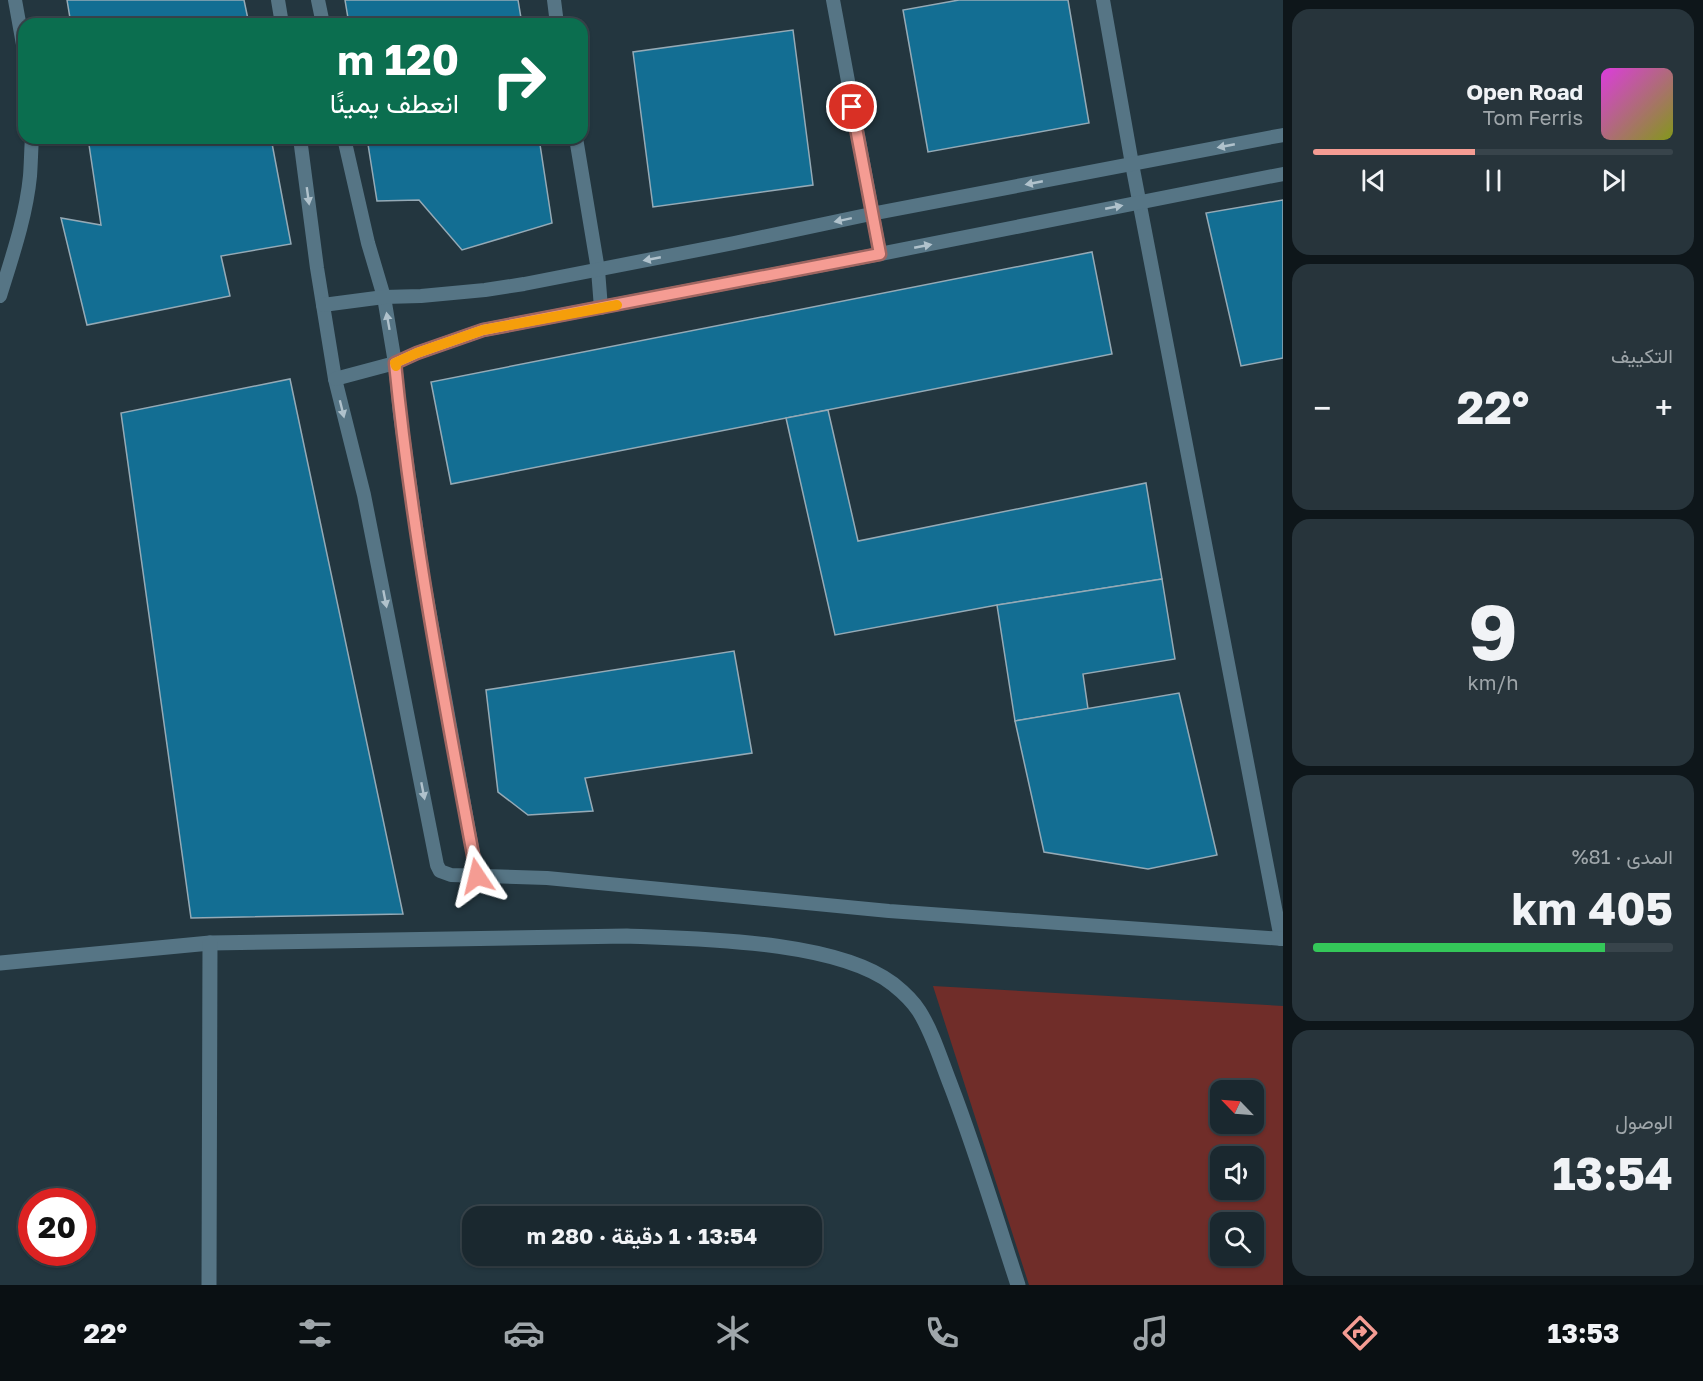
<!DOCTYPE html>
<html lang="ar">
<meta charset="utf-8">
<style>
:root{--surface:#1a282f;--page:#27343b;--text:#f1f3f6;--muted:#9fa6aa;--line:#38444b;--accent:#f59c93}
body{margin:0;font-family:"Golos Text",Vazirmatn,sans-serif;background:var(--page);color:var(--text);direction:rtl;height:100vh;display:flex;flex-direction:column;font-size:22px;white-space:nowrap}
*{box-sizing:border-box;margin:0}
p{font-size:20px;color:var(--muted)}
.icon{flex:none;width:33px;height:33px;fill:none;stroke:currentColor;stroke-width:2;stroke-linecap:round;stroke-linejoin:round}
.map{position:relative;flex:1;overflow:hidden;direction:ltr}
.side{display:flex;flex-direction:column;gap:9px;padding:9px;background:#0e161a;width:420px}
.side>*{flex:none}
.top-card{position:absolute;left:18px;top:18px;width:570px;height:126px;border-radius:18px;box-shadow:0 2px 4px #0004,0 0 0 2px var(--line);direction:rtl;background:#0b6e4f;color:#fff;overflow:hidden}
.needle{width:39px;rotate:295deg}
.tools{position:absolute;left:1210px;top:1080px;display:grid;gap:12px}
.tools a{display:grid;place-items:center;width:54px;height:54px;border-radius:12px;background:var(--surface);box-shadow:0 2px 4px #0004,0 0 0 2px var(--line);font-size:30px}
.speed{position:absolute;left:18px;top:1188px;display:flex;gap:12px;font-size:30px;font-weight:700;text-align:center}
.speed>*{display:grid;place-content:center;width:78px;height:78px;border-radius:50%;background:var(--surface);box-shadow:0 2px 4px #0004,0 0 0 2px var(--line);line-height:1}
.speed .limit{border:9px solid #d22;background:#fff;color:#111}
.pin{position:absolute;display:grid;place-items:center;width:51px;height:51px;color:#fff;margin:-26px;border:3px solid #fff;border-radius:50%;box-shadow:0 2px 6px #0007}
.me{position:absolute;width:66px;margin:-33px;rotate:350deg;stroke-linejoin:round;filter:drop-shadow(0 0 4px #0008)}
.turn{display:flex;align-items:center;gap:21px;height:126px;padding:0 30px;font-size:27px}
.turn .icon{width:78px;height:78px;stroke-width:2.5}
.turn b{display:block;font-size:42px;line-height:51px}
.big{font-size:45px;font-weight:700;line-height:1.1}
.side .tile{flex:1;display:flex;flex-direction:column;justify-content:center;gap:9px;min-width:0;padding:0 21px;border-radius:18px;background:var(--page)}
.side .dial{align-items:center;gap:0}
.dial b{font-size:78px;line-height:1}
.song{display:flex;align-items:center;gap:18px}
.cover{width:72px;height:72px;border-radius:9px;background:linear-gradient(135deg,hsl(300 70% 55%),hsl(70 70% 35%))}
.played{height:6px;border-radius:3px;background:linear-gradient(90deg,var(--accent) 45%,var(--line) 45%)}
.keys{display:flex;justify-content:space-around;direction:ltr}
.heat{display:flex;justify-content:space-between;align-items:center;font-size:33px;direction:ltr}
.charge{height:9px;border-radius:4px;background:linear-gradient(90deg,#34c759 81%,var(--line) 0)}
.trip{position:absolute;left:462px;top:1206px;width:360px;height:60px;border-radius:18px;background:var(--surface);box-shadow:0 2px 4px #0004,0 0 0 2px var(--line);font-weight:700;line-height:60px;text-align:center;direction:rtl}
.dock{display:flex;height:96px;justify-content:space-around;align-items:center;background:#0a1013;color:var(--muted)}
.dock .icon{width:42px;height:42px}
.dock .active{color:var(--accent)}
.dock b{font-size:27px;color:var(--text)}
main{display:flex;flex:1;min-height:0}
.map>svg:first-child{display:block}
.green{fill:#702d29;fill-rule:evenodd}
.building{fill:#136e93;stroke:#95aab6;stroke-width:1.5}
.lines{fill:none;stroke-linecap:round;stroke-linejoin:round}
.lane{stroke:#567585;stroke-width:14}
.street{stroke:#567585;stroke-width:15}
.oneway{fill:#b0c2cc}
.route-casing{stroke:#9f6560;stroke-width:15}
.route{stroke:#f59c93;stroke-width:10}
.slow{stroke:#f59e0b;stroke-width:10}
</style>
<main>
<section class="side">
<div class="tile">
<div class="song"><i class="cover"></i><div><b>Open Road</b><p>Tom Ferris</p></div></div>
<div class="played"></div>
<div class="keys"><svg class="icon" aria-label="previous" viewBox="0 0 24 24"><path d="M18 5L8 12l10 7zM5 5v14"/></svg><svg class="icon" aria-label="pause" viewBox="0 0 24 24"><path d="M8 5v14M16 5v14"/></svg><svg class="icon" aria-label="next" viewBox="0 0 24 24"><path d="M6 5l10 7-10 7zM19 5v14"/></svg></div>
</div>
<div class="tile"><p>التكييف</p>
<div class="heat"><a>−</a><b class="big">22°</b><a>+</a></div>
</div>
<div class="tile dial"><b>9</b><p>km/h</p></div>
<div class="tile"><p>المدى · 81%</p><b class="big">405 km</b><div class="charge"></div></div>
<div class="tile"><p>الوصول</p><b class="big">13:54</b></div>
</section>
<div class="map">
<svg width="1283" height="1285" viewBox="0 0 1283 1285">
<rect width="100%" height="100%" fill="#23363f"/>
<!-- green -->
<path class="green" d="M933 986 1283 1006V1285H1029ZM1221 1090H1254V1124H1221ZM1221 1156H1254V1190H1221ZM1221 1222H1254V1256H1221Z"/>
<!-- building -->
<g class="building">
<polygon points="67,0 244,0 249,24 71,24"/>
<polygon points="345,0 518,0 522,24 349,24"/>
<polygon points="959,0 1068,0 1089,123 928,152 903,10"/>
<polygon points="793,30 813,185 653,207 633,52"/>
<polygon points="88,138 271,138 291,244 221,256 230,296 87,325 61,218 101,225"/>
<polygon points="367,138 539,138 552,223 462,250 419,200 377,201"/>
<polygon points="1283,200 1283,358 1241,366 1206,213"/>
<polygon points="1092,252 1112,354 451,484 431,382"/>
<polygon points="290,379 403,914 191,918 121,413"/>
<polygon points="828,410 858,541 1146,483 1162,579 997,605 835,635 786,418"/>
<polygon points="1162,579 1175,659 1083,674 1088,709 1015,721 997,605"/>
<polygon points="734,651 752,753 585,778 593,811 528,815 498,792 486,690"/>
<polygon points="1179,693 1217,855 1148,869 1044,852 1015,721"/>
</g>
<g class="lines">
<!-- lane -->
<g class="lane">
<polyline points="15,0 24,50"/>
<polyline points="278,0 282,24"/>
<polyline points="318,0 323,24"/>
<polyline points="554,0 557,24"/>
<polyline points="833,0 880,254"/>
<polyline points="1103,0 1132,164 1281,939"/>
<polyline points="300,138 317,268 335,379 364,495 437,865 440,871 451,875 547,878 889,911 1283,939"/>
<polyline points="344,138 368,243 384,297 395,363 400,414 423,576 477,876"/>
<polyline points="576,138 598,270 601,308"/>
<path d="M0 296C12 257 26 217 30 176 31 163 31 151 32 138"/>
<polyline points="323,305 384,297 421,296 485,290 524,284 734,243 871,214 1283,135"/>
<polyline points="335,379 395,363 417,353 483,330 880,254 1283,174"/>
</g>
<!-- street -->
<g class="street">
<path d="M0 963 210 943 627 936C698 939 836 940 893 984 903 992 912 1000 919 1011 933 1033 941 1061 951 1086 976 1151 996 1218 1018 1285"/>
<polyline points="209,1285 210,943"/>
</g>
</g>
<!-- one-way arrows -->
<defs><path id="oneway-solid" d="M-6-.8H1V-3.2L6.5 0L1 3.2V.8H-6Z" transform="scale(1.5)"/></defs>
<g class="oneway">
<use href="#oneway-solid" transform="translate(1226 146) rotate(169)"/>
<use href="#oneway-solid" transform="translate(1034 183) rotate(169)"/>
<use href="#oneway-solid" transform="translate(308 196) rotate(82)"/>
<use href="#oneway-solid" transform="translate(1114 207) rotate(-11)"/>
<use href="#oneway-solid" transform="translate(843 220) rotate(168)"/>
<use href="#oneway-solid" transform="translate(923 246) rotate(-11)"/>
<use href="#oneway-solid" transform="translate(652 259) rotate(169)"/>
<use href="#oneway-solid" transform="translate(388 321) rotate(-100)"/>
<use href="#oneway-solid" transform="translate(342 409) rotate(76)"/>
<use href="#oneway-solid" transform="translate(385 599) rotate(79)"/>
<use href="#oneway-solid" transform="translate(423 791) rotate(79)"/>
</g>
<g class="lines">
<!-- route casing -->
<g class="route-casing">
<path id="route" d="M477 876C445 706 412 535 395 363L417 353 483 330 880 254 852 107"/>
</g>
<!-- route -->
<use href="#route" class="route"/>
<!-- slow -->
<polyline class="slow" points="396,366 395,363 417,353 483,330 617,305"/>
</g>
</svg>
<div class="tools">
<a><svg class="needle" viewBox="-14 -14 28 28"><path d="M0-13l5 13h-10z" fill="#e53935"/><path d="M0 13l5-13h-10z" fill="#9fa6aa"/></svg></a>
<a><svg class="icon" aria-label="sound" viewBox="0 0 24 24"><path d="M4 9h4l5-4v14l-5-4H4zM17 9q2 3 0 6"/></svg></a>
<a><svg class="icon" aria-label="search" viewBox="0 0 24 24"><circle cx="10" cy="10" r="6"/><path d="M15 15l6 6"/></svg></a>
</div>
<div class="speed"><div class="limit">20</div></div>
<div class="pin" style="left:852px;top:107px;background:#d93025"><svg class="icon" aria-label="arrive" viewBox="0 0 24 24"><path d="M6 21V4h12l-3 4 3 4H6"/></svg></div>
<svg class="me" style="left:477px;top:876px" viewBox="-20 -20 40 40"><path d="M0-17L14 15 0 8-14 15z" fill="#f59c93" stroke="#fff" stroke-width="4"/></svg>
<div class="trip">13:54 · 1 دقيقة · 280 m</div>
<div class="top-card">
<div class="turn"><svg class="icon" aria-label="right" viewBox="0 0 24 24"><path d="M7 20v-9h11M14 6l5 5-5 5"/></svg><div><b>120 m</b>انعطف يمينًا</div></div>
</div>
</div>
</main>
<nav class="dock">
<b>13:53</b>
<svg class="icon active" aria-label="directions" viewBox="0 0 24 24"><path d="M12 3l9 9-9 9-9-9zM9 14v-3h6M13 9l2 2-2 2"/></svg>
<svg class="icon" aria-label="music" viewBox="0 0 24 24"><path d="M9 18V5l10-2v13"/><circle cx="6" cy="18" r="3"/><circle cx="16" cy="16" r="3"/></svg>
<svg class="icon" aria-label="phone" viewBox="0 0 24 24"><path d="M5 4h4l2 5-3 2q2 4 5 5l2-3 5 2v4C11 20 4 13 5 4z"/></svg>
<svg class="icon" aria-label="climate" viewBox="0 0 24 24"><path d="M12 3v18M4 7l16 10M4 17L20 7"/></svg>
<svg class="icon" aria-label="car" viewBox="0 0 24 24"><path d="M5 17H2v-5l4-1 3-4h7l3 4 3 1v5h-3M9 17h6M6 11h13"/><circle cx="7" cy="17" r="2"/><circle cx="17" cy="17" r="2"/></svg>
<svg class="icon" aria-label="filters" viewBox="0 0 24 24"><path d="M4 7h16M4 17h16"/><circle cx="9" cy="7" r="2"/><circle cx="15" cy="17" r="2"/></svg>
<b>22°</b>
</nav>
